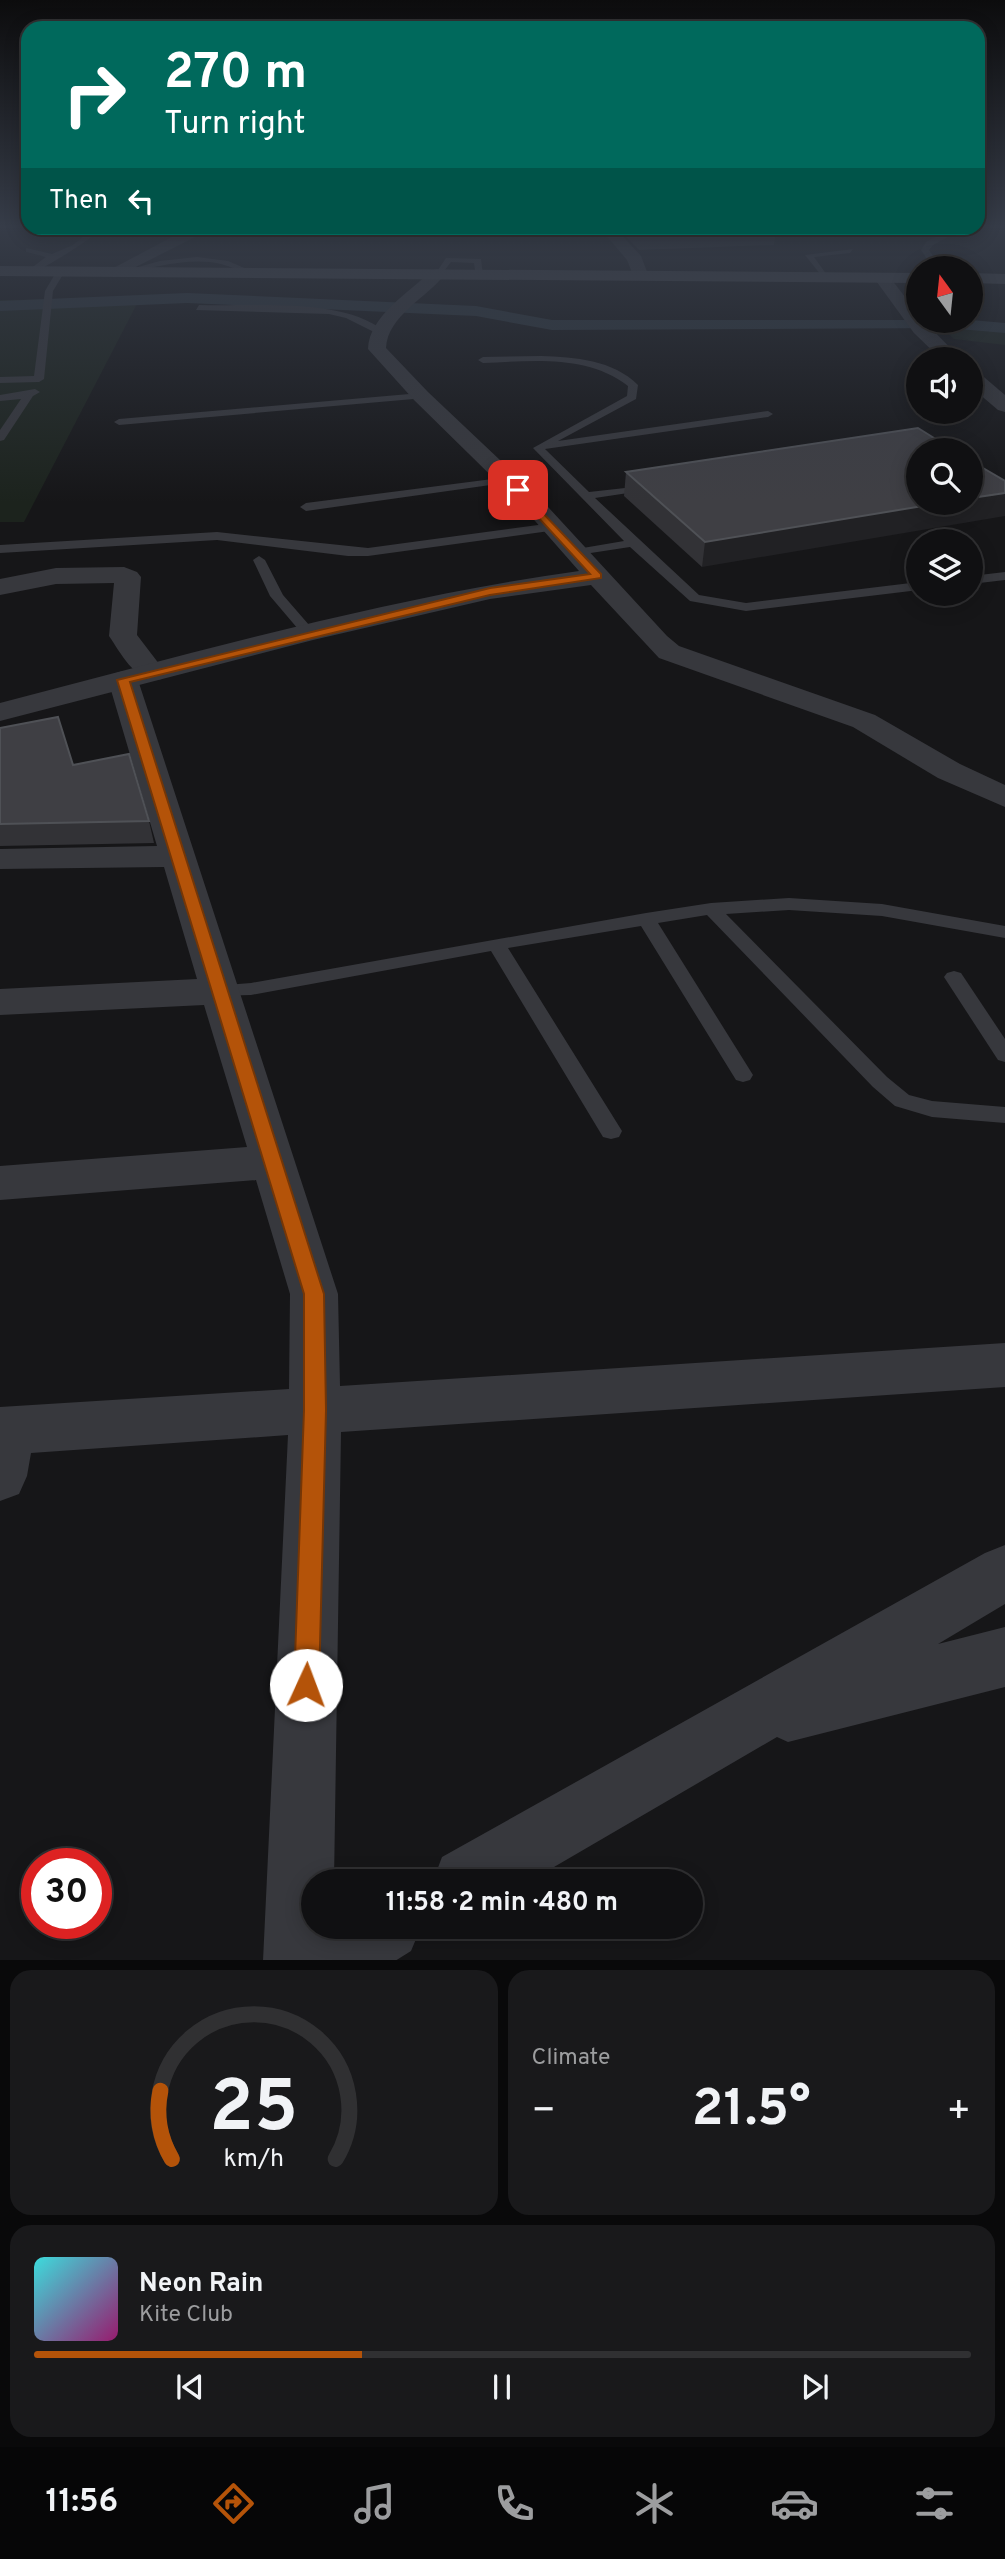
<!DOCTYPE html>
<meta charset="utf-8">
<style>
:root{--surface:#101012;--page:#19191b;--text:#f1f3f6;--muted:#9c9d9f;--line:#303032;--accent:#b45309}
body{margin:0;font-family:Overpass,sans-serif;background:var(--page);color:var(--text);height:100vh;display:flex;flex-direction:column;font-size:26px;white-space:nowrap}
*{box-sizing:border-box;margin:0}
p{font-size:23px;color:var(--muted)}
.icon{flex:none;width:38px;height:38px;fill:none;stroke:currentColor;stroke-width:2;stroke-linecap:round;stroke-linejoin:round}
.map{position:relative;height:1960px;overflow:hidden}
.details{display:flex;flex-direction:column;gap:10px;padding:10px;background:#09090a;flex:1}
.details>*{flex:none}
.banner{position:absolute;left:21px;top:21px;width:964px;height:214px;border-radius:21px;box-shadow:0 4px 18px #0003,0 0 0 2px var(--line);background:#00695c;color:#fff;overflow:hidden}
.needle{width:46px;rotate:345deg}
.buttons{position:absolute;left:906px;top:256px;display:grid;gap:14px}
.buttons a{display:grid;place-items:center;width:77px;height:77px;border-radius:50%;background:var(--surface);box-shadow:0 4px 18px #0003,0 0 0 2px var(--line);font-size:35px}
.speed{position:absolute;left:21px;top:1848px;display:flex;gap:14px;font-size:35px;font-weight:700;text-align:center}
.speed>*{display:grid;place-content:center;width:91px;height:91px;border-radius:50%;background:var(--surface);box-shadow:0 4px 18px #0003,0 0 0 2px var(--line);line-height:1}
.speed .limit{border:10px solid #d22;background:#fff;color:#111}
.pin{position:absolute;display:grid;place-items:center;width:60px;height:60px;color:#fff;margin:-30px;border-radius:14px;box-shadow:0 4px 10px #0006}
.me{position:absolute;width:77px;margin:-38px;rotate:2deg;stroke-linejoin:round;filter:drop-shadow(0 0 5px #0008)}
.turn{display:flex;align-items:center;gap:24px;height:147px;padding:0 28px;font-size:32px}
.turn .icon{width:91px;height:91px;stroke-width:2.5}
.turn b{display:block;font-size:49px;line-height:60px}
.then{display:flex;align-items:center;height:66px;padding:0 28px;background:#0003;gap:14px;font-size:26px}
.big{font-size:52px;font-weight:700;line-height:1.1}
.details .card{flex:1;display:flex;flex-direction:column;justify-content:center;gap:10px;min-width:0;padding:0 24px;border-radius:21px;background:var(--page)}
.details .dial{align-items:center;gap:0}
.dial svg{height:182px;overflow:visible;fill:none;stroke:var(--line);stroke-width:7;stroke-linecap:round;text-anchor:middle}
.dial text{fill:var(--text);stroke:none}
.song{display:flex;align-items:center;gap:21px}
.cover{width:84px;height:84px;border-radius:10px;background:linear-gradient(135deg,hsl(180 70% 55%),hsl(320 70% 35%))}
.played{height:7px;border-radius:4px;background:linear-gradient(90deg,var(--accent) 35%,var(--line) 35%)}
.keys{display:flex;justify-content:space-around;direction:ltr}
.heat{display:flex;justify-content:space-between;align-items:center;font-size:38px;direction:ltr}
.details .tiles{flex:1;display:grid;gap:10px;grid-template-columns:1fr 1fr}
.card:last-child{grid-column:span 2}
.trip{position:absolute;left:301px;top:1869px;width:402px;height:70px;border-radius:35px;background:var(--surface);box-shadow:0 4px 18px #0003,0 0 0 2px var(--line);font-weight:700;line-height:70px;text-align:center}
.menu{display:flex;height:112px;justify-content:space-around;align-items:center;background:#060607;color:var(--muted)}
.menu .icon{width:49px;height:49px}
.menu .selected{color:var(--accent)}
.menu b{font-size:32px;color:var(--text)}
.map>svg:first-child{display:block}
.green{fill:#1c231d}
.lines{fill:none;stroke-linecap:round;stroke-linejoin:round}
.canal{fill:#2c353c;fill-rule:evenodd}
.service{fill:#37383d;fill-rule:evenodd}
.minor{fill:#37383d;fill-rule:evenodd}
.tertiary{fill:#37383d;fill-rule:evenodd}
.secondary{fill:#45474d;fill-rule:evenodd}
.wall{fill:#323236}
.shaded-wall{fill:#212124}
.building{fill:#3f3f44;stroke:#4f5156;stroke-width:2}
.route{fill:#b45309;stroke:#753606;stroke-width:2}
</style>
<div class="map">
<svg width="1005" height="1961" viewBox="0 0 1005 1961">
<rect width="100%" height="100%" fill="#161618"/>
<!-- green -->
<g class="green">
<polygon points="140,298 24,522 0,522 0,300"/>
<polygon points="937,322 1005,325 1005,345 954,339"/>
</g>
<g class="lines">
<!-- canal -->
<polygon class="canal" points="187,293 476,306 552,320 971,320 1005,323 1005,333 947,328 552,330 476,316 187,303 0,311 0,301"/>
<!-- service -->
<g class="service">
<path d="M84 228H90L92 236C85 243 37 273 30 273V269L46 257 26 252V248L52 254 73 245 84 236Z"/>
<polygon points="947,228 953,228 955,233 933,245 929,250 941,268 933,268 921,250 927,241 947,232"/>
<polygon points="853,249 850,253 814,257 829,278 825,280 805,255"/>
<path d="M197 257 228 261 256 273 252 275C242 272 232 267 221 264 189 257 156 267 124 274L120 272 160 261Z"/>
<polygon points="446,258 481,259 483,275 476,277 474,263 451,262 440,276 434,276"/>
<polygon points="58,269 65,271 53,291 44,379 39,382 0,383 0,377 34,376 45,291"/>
<path d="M199 305C252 307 342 297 384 331L376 333 346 318 329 314 196 310Z"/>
<path d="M541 356C575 357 613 360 638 385L636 399 558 441 768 411 773 414 768 417 545 449 589 492 652 485 654 487 648 490 595 498 699 595 746 603 919 582V590L746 611 690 601 630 547 571 556V550L624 541 533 448 627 396 628 386C587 354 532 361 483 363L478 360 483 357Z"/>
<polygon points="35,389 40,392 33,396 4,440 0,441 0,430 21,399 0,401 0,395"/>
<polygon points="421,393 426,396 425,398 119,425 114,422 119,419"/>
<polygon points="508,477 514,480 512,482 306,511 300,507 306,503"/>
<polygon points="553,523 557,524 557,530 368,556 348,556 217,540 0,553 0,545 217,532 368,548"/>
<polygon points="259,556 265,560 283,595 316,633 314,636 304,636 270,596 253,560"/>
<polygon points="1005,572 1005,580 971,584 971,576"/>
<polygon points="789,898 882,904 1005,926 1005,938 882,916 789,910 726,914 887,1077 909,1095 932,1101 1005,1107 1005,1123 932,1117 895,1106 873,1087 707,915 658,923 753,1075 750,1080 743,1082 736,1080 641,926 508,948 622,1131 619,1137 611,1139 603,1137 491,951 251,995 213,996 210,991 213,986 251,983 646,913 711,903"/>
<polygon points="954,971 961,973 1005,1039 1005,1062 998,1060 944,977 947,973"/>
</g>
<!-- minor -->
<g class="minor">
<polygon points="600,228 615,228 641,256 649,277 647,280 635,280 627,260"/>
<path d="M124 567 137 572 141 577 137 635 166 673 162 679C137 685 122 655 109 636L114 583 56 584 0 595V579L56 568Z"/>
<polygon points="123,671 133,674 138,680 338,1294 340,1386 1005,1343 1005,1387 341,1432 334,1881 313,1881 313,1927 421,1927 411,1951 395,1961 263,1961 288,1435 31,1453 27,1476 19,1494 0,1501 0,1407 289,1389 290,1294 256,1180 0,1200 0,1166 247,1147 204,1005 0,1015 0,989 197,979 164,867 0,869 0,849 157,846 108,680 113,674"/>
<polygon points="1005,1545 1005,1604 938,1644 1005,1627 1005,1687 788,1742 777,1737 530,1881 433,1881 442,1857 985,1553"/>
</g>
<!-- tertiary -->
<g class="tertiary">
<polygon points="189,228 204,228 197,236 120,275 114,277 106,272"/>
<path d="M437 269 445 274C428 297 387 316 386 348L428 392 537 495 667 636 679 646 875 715 960 764 1005 785V807L938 778 853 727 659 658 591 585 490 599 313 640 0 721V703C191 654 383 598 579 571L521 505 414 400 368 349C369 316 410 292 431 271Z"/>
<polygon points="882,273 888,275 919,315 919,320 923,320 961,359 941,359 914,333 874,278"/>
<polygon points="971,370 978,372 1005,395 1005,412 998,410 971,387"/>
</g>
<!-- secondary -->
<g class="secondary">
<polygon points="0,266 919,273 919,283 0,276"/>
<polygon points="971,273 1005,274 1005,284 971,283"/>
</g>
</g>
<!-- wall -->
<g class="wall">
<polygon points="618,228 773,228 776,230 774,245 639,250"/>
<polygon points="802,445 702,567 624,496 626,472"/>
<polygon points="0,728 73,765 149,821 154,843 0,846"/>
</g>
<!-- shaded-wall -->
<polygon class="shaded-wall" points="1005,493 1005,516 702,567 705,542 947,502 971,502 971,498"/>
<!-- building -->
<g class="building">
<polygon points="633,228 773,228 776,230 640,235"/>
<polygon points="918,428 953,450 919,450 919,502 947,502 705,542 626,472"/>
<polygon points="971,461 1005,481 1005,493 971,498"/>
<polygon points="58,717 73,765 129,754 149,821 0,824 0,728"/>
</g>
<!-- sky -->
<linearGradient id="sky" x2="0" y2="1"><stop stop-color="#0c0c0d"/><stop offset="0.45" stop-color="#363c48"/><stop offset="1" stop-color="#363c48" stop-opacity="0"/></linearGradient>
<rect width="1005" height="502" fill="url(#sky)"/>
<!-- route -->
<polygon class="route" points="518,487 601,574 601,578 490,595 130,682 324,1294 326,1410 319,1685 315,1694 306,1698 297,1694 294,1685 304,1410 304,1294 117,680 490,588 590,574 515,492 515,488"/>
</svg>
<div class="buttons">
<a><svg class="needle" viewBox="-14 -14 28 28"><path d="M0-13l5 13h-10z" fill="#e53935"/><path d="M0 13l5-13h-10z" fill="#9c9d9f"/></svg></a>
<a><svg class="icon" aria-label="sound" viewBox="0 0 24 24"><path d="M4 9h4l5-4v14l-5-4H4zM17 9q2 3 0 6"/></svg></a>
<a><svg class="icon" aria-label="search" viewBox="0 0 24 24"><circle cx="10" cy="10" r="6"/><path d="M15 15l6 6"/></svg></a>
<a><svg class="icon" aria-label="layers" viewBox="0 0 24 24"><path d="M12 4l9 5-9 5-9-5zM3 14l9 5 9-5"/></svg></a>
</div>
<div class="speed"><div class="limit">30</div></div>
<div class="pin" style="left:518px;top:490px;background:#d93025"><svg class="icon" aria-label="arrive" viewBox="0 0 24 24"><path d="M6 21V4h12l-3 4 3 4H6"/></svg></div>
<svg class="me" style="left:306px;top:1685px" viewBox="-20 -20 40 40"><circle r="19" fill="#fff"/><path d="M0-13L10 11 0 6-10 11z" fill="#b45309"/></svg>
<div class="trip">11:58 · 2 min · 480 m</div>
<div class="banner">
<div class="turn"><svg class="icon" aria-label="right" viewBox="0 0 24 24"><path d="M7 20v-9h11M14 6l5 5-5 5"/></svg><div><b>270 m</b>Turn right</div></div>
<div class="then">Then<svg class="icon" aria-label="left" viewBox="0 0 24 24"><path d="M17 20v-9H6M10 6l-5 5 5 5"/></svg></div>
</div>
</div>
<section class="details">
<div class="tiles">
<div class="card dial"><svg viewBox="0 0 100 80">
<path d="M14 69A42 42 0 1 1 86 69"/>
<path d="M14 69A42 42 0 0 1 9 39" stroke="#b45309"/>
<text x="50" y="56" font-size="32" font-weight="700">25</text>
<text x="50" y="72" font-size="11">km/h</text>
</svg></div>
<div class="card"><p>Climate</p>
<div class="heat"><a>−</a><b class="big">21.5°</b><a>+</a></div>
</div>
<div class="card">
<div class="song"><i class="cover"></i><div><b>Neon Rain</b><p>Kite Club</p></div></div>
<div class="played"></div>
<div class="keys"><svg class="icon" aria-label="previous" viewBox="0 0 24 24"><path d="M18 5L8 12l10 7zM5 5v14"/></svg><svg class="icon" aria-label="pause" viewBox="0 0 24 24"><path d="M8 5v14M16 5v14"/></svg><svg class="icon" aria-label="next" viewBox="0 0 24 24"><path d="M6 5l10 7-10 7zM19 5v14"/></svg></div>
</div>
</div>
</section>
<nav class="menu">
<b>11:56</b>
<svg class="icon selected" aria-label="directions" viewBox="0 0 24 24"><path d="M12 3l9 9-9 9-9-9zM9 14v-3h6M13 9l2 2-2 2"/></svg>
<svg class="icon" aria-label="music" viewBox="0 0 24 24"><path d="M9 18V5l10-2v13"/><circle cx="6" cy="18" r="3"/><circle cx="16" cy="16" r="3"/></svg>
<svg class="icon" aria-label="phone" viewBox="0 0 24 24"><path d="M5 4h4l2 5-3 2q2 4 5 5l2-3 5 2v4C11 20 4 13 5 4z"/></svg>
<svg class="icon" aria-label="climate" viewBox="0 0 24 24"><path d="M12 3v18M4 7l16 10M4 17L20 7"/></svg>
<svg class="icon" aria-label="car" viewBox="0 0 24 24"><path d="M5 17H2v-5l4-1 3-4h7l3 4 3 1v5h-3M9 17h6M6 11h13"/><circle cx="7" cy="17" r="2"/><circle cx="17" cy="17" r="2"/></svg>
<svg class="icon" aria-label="filters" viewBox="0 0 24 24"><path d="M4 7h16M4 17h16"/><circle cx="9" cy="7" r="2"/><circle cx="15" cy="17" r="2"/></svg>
</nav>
